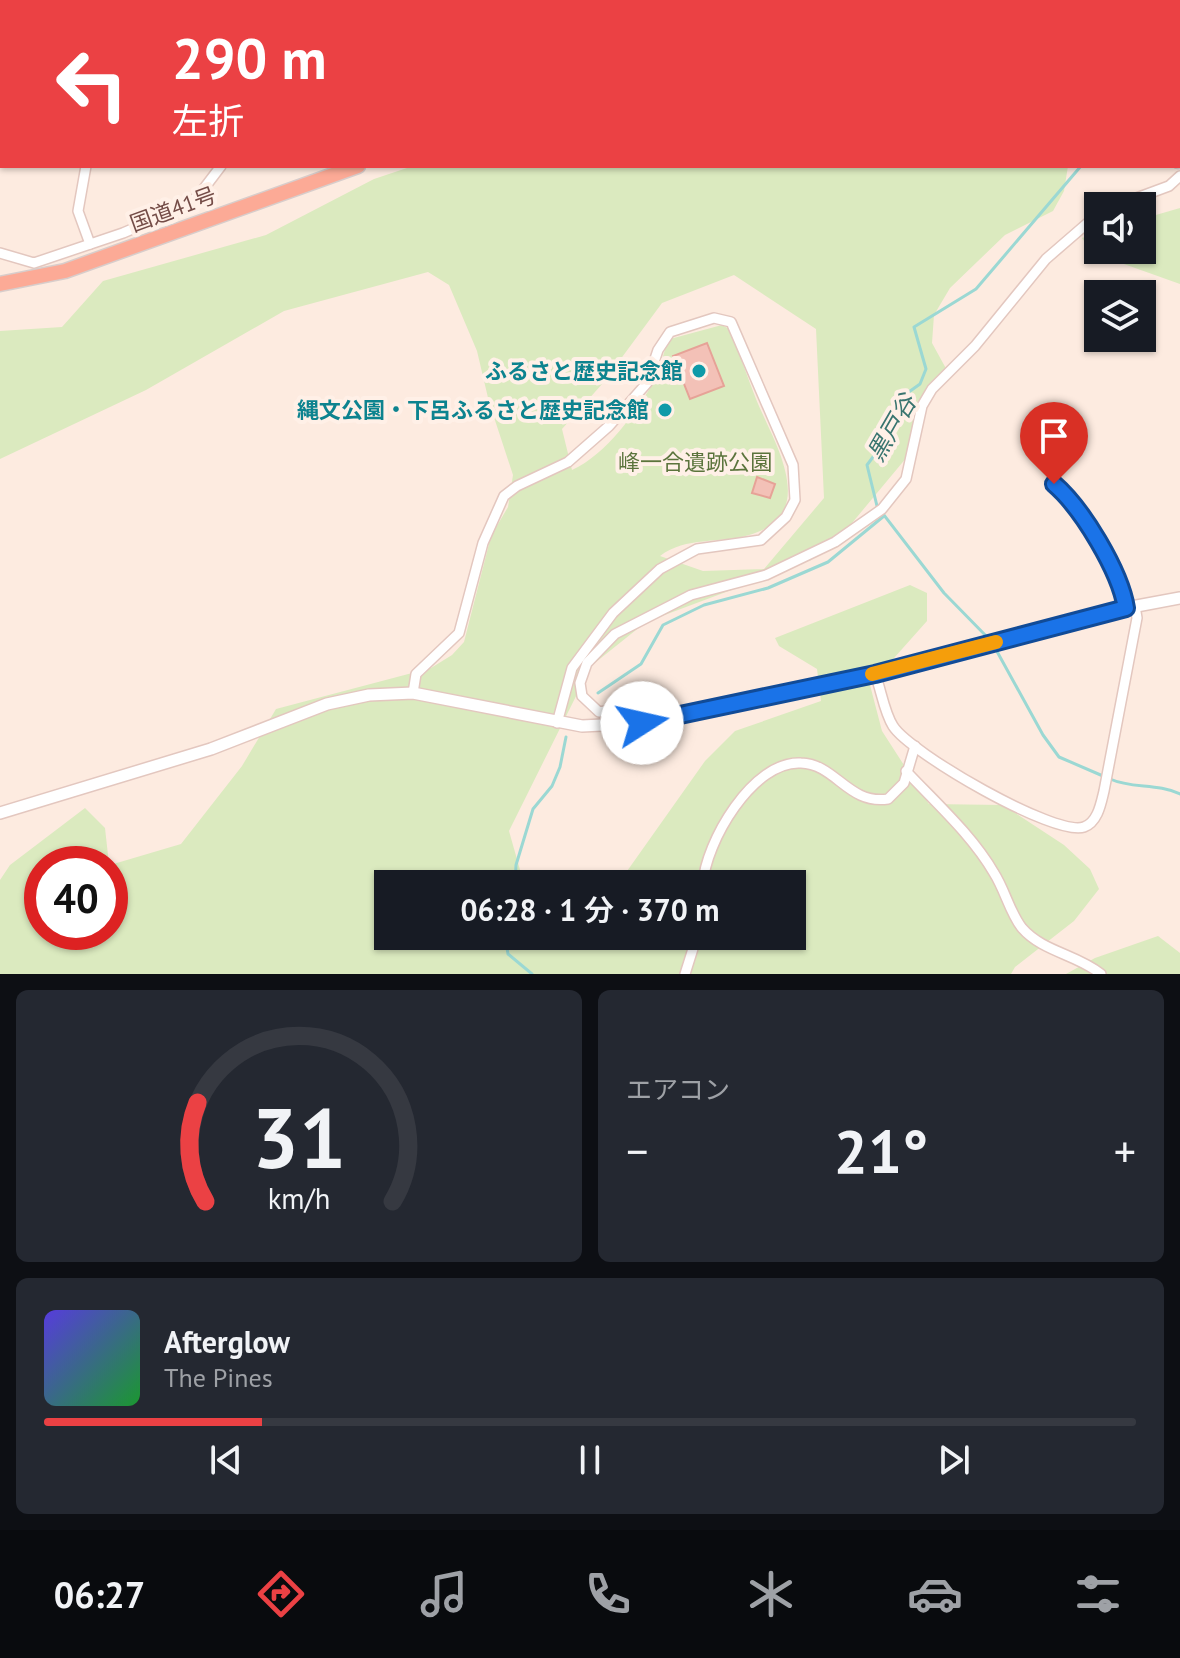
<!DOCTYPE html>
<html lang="ja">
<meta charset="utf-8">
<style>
:root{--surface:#171b24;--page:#242831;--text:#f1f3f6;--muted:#9ea1a6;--line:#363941;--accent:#eb4144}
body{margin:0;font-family:"PT Sans","Noto Sans JP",sans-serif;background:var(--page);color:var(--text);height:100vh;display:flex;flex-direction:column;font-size:30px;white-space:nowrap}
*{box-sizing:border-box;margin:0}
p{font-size:26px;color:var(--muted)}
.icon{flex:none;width:44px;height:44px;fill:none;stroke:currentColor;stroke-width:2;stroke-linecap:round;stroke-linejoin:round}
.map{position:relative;height:974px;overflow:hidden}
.drawer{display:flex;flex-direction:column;gap:16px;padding:16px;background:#0d0f14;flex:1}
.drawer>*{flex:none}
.top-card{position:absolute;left:0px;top:0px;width:1180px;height:168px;box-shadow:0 2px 6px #0004;background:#eb4144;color:#fff;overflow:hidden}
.tools{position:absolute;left:1084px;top:192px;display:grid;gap:16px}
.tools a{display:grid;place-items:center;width:72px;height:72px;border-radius:0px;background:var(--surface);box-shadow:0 2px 6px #0004;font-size:40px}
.speed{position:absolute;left:24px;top:846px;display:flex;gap:16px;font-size:40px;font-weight:700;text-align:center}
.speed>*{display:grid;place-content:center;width:104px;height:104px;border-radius:50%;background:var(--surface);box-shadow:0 2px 6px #0004;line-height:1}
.speed .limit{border:12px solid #d22;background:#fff;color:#111}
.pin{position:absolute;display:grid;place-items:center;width:68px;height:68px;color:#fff;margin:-82px -34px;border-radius:50% 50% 50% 0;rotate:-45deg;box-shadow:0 0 8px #0007}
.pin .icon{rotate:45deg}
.me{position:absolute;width:88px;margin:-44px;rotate:80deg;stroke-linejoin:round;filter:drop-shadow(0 0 6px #0008)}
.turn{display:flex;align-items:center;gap:28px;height:168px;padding:0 40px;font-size:36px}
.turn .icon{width:104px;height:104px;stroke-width:2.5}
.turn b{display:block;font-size:56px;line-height:68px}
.big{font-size:60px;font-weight:600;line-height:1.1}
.drawer .widget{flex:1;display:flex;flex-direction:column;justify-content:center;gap:12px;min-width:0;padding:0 28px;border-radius:12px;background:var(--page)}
.drawer .dial{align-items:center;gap:0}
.dial svg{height:208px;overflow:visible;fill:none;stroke:var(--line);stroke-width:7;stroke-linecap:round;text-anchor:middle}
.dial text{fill:var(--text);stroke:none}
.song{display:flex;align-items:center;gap:24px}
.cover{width:96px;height:96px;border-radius:12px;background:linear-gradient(135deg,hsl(250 70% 55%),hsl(130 70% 35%))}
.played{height:8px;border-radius:4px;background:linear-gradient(90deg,var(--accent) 20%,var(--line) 20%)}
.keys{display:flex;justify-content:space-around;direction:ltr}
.heat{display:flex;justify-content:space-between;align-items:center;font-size:44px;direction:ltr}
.drawer .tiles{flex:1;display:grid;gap:16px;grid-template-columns:1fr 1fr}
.widget:last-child{grid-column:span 2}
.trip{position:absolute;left:374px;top:870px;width:432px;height:80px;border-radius:0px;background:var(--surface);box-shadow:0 2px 6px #0004;font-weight:600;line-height:80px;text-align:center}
.menu{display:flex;height:128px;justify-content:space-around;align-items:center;background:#090b0e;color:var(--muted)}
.menu .icon{width:56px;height:56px}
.menu .on{color:var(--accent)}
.menu b{font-size:36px;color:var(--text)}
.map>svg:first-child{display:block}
.green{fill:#dbeabf;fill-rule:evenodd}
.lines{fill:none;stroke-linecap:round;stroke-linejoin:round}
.stream{stroke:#9bd8d3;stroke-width:3}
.building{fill:#f3c1b7;stroke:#e6a297;stroke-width:2}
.minor-casing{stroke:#e3c7bf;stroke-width:12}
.tertiary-casing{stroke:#e3c7bf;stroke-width:14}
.trunk-casing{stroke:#d8cdcb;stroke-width:17}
.minor{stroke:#fff;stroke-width:9}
.tertiary{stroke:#fff;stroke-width:11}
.trunk{stroke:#fcaa96;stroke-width:14}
.route-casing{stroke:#114b97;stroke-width:20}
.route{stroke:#1a73e8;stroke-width:14}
.slow{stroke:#f59e0b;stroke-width:14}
.culture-dot{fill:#0f9aa8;stroke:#fff0e7;stroke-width:3}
.labels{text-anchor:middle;stroke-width:8;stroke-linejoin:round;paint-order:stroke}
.street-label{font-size:22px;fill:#744c47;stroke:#fff0e7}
.culture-label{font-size:22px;font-weight:bold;fill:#0d838f;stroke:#fff0e7;text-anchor:end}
.park-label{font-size:22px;fill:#5b743c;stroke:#fff0e7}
.water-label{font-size:24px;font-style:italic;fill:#38746f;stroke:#fff0e7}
</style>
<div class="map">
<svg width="1180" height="974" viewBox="0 0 1180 974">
<rect width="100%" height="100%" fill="#fdebe0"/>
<!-- green -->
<g class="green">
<path d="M413 166H1068L1064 191 1053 211 1005 235 950 288 934 315 932 343 949 374 932 395 907 457 852 523 811 560 646 622 591 666 509 831 524 884H388V936H792V884H607L625 874 705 761 735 731 821 701 817 669 779 646 775 638 910 585 927 593V621L870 685 882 731 929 804 1003 805 1064 845 1090 869 1099 889 1074 921 1015 967 1011 974H0V880L10 865 85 808 105 828 109 864H42V932H110V865L181 844 242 766 276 709 431 668 452 655 464 642 491 536 508 507 513 475 489 402 477 351 449 285 428 272 284 311 146 390 0 459V331L62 327 103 281 266 235 374 179ZM734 275 816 329 824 498 764 569 703 571 660 556C686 536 720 544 749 535 822 515 773 441 756 399 747 376 739 353 731 330L722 325 670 339C662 352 662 367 655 380 635 413 607 454 572 470L562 429 603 383 662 303Z"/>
<polygon points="1180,208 1180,284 1093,253 1082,238 1098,233 1098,250 1142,250 1142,219"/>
<polygon points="1158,936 1180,953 1180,974 1066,974 1095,958"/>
</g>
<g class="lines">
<!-- stream -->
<g class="stream">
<polyline points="1176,0 1176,2"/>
<polyline points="1178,17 1178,40"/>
<polyline points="990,640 944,593 877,506 867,465 888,437 906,394 920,384 926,369 914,327 976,289 1081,166"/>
<polyline points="994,646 1043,735 1059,757 1103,776"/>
<polyline points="598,693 641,664 663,625 704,605 768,588 828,562 884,516"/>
<path d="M1110 779C1132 789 1157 783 1180 794"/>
<polyline points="515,884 516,865 533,809 552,786 560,767 566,737"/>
<polyline points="505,936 508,954 532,974"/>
</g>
</g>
<!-- building -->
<g class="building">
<polygon points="707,343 724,386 690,399 673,356"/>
<polygon points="757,477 775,484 770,498 752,493"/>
</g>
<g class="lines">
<!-- minor casing -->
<g class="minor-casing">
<g id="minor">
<polyline points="947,0 947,2"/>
<polyline points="27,2 27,0"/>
<polyline points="609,2 609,0"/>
<polyline points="764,2 765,0"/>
<polyline points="869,2 883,0"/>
<polyline points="86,166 78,211 90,244"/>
<polyline points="1115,206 1169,186 1180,176"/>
<polyline points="0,253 34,263 123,233 186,206 199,195 221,166"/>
<path d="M1054 484C1081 507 1120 571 1126 608"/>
<path d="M875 674C881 689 884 712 893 726 910 753 1055 837 1084 827 1098 822 1101 803 1104 791L1137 618 1135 606"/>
<polyline points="413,693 416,674 459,633 483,543 504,496 517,486 568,462 609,426 647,383 658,350 670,332 714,318 731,322 793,465 795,500 786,517 761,540 697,549 660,569 613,613 572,668 557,723"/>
<polyline points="642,723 636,706 599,712 582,696 580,683 587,663 615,634 691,595 766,575 835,542 882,509 906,479 922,406 932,389 975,346 1046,259 1098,214"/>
<path d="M906 771C936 803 972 835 994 873 1005 890 1010 913 1022 928 1043 952 1076 954 1101 974"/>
<path d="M703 884C705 843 753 760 801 763 836 764 848 805 888 799L904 783 915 746"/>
<polyline points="685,974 697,936"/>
</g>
</g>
<!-- tertiary casing -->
<g class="tertiary-casing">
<polyline id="tertiary" points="0,813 211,749 327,704 369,695 413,693 582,726 642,723 875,674 1126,608 1180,598"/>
</g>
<!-- trunk casing -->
<g class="trunk-casing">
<g id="trunk">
<polyline points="1178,161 1180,161"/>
<polyline points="0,284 65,271 358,166"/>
</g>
</g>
<!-- minor -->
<use href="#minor" class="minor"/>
<!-- tertiary -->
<use href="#tertiary" class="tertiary"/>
<!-- trunk -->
<use href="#trunk" class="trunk"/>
</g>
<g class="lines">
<!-- route casing -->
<g class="route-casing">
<path id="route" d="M642 723 875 674 1126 608C1120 571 1082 508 1054 484"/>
</g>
<!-- route -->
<use href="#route" class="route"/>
<!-- slow -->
<polyline class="slow" points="872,674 996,642"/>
</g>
<!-- markers -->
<g class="culture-dot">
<circle cx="699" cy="371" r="8"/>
<circle cx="665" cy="410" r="8"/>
</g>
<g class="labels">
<!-- street labels -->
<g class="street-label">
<text transform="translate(173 209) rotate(-20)" y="8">国道41号</text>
</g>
<!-- culture labels -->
<g class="culture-label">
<text x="683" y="379">ふるさと歴史記念館</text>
<text x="649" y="418">縄文公園・下呂ふるさと歴史記念館</text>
</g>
<!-- park labels -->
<g class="park-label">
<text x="695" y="470">峰一合遺跡公園</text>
</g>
<!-- water labels -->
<g class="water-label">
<text transform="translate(892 428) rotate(-60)" y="8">黒戸谷</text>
</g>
</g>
</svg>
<div class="tools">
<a><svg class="icon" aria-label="sound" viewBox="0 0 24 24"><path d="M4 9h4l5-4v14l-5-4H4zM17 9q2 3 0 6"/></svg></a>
<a><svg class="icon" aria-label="layers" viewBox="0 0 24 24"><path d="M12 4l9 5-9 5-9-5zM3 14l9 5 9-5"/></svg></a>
</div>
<div class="speed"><div class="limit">40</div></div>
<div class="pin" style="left:1054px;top:484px;background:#d93025"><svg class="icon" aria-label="arrive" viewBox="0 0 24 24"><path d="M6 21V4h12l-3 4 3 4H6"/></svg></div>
<svg class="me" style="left:642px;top:723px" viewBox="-20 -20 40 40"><circle r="19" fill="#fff"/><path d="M0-13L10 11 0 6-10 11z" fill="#1a73e8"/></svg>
<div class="trip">06:28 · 1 分 · 370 m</div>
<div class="top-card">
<div class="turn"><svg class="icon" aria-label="left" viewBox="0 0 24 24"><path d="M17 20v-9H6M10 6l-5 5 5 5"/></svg><div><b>290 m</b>左折</div></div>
</div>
</div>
<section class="drawer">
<div class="tiles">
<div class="widget dial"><svg viewBox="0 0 100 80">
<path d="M14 69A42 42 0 1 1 86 69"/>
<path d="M14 69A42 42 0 0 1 11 31" stroke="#eb4144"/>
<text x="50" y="56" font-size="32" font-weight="700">31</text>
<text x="50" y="72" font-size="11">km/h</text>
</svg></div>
<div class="widget"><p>エアコン</p>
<div class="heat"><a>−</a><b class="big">21°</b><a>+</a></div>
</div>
<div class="widget">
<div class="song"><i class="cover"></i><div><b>Afterglow</b><p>The Pines</p></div></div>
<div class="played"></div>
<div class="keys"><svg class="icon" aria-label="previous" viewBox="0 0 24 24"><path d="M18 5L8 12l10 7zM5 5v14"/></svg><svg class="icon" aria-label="pause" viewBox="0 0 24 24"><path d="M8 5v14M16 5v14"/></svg><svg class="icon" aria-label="next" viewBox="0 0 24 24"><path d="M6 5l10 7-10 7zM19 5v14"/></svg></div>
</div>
</div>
</section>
<nav class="menu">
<b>06:27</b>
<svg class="icon on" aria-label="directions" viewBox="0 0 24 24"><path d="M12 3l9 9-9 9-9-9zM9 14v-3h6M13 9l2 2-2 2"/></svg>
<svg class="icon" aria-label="music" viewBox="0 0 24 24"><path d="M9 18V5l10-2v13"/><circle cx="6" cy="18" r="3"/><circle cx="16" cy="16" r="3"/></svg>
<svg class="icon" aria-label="phone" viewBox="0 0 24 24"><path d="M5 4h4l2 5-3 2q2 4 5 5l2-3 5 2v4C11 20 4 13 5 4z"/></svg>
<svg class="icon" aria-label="climate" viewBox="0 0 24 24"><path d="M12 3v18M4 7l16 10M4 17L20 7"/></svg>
<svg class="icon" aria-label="car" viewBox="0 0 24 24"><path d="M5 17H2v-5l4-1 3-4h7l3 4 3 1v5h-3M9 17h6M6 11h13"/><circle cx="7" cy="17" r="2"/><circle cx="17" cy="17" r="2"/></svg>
<svg class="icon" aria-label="filters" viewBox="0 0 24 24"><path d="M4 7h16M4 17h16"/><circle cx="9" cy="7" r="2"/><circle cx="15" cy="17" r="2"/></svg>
</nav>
